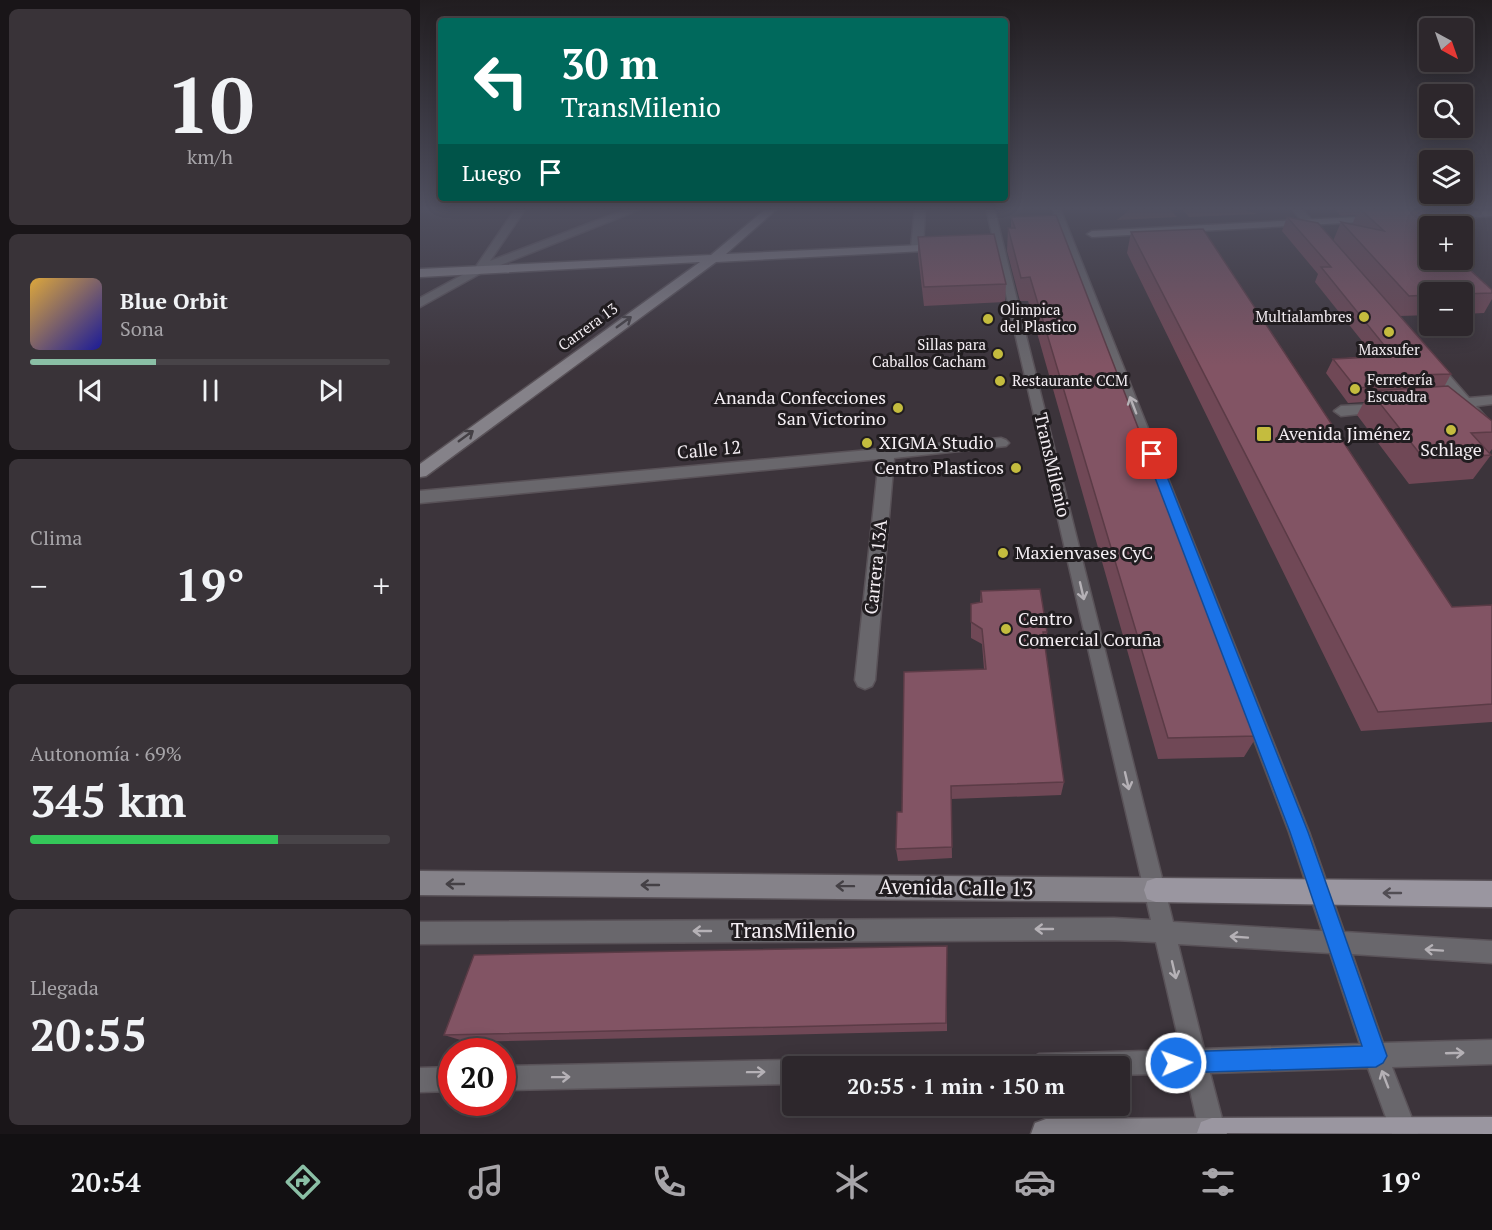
<!DOCTYPE html>
<html lang="es">
<meta charset="utf-8">
<style>
:root{--surface:#2d272c;--page:#393338;--text:#f1f3f6;--muted:#a7a5a9;--line:#484448;--accent:#8abfa5}
body{margin:0;font-family:"PT Serif",serif;background:var(--page);color:var(--text);height:100vh;display:flex;flex-direction:column;font-size:22px;white-space:nowrap}
*{box-sizing:border-box;margin:0}
p{font-size:20px;color:var(--muted)}
.icon{flex:none;width:33px;height:33px;fill:none;stroke:currentColor;stroke-width:2;stroke-linecap:round;stroke-linejoin:round}
.map{position:relative;flex:1;overflow:hidden}
.side{display:flex;flex-direction:column;gap:9px;padding:9px;background:#191518;width:420px}
.side>*{flex:none}
.guide{position:absolute;left:18px;top:18px;width:570px;height:183px;border-radius:6px;box-shadow:0 3px 15px #0003,0 0 0 2px var(--line);background:#00695c;color:#fff;overflow:hidden}
.needle{width:39px;rotate:140deg}
.fabs{position:absolute;left:999px;top:18px;display:grid;gap:12px}
.fabs a{display:grid;place-items:center;width:54px;height:54px;border-radius:6px;background:var(--surface);box-shadow:0 3px 15px #0003,0 0 0 2px var(--line);font-size:30px}
.speed{position:absolute;left:18px;top:1038px;display:flex;gap:12px;font-size:30px;font-weight:700;text-align:center}
.speed>*{display:grid;place-content:center;width:78px;height:78px;border-radius:50%;background:var(--surface);box-shadow:0 3px 15px #0003,0 0 0 2px var(--line);line-height:1}
.speed .limit{border:9px solid #d22;background:#fff;color:#111}
.pin{position:absolute;display:grid;place-items:center;width:51px;height:51px;color:#fff;margin:-26px;border-radius:12px;box-shadow:0 3px 9px #0006}
.me{position:absolute;width:66px;margin:-33px;rotate:88deg;stroke-linejoin:round;filter:drop-shadow(0 0 4px #0008)}
.turn{display:flex;align-items:center;gap:21px;height:126px;padding:0 24px;font-size:27px}
.turn .icon{width:78px;height:78px;stroke-width:2.5}
.turn b{display:block;font-size:42px;line-height:51px}
.then{display:flex;align-items:center;height:57px;padding:0 24px;background:#0003;gap:12px;font-size:22px}
.big{font-size:45px;font-weight:700;line-height:1.1}
.side .tile{flex:1;display:flex;flex-direction:column;justify-content:center;gap:9px;min-width:0;padding:0 21px;border-radius:9px;background:var(--page)}
.side .dial{align-items:center;gap:0}
.dial b{font-size:78px;line-height:1}
.song{display:flex;align-items:center;gap:18px}
.cover{width:72px;height:72px;border-radius:9px;background:linear-gradient(135deg,hsl(40 70% 55%),hsl(240 70% 35%))}
.played{height:6px;border-radius:3px;background:linear-gradient(90deg,var(--accent) 35%,var(--line) 35%)}
.keys{display:flex;justify-content:space-around;direction:ltr}
.heat{display:flex;justify-content:space-between;align-items:center;font-size:33px;direction:ltr}
.charge{height:9px;border-radius:4px;background:linear-gradient(90deg,#34c759 69%,var(--line) 0)}
.trip{position:absolute;left:362px;top:1056px;width:348px;height:60px;border-radius:6px;background:var(--surface);box-shadow:0 3px 15px #0003,0 0 0 2px var(--line);font-weight:700;line-height:60px;text-align:center}
.tab-bar{display:flex;height:96px;justify-content:space-around;align-items:center;background:#121012;color:var(--muted)}
.tab-bar .icon{width:42px;height:42px}
.tab-bar .active{color:var(--accent)}
.tab-bar b{font-size:27px;color:var(--text)}
main{display:flex;flex:1;min-height:0}
.map>svg:first-child{display:block}
.green{fill:#6e4e4b}
.lines{fill:none;stroke-linecap:round;stroke-linejoin:round}
.lane-casing{stroke:#595258;stroke-width:3}
.street-casing{stroke:#595258;stroke-width:3}
.secondary-casing{stroke:#595258;stroke-width:3}
.primary-casing{stroke:#595258;stroke-width:3}
.lane{fill:#69676c;fill-rule:evenodd}
.street{fill:#69676c;fill-rule:evenodd}
.secondary{fill:#858289;fill-rule:evenodd}
.primary{fill:#9a96a0;fill-rule:evenodd}
.wall{fill:#704856}
.building{fill:#825464;stroke:#5b3b46;stroke-width:1.5}
.oneway{stroke:#444045}
.oneway2{stroke:#b5b1b6}
.oneway3{stroke:#514d53}
.route{fill:#1a73e8;stroke:#114b97;stroke-width:1.5}
.poi-dot{fill:#c4bc3e;stroke:#211d20;stroke-width:2}
.labels{text-anchor:middle;stroke-width:6;stroke-linejoin:round;paint-order:stroke}
.far-poi-label{font-size:15px;fill:#f4eef3;stroke:#211d20;text-anchor:start}
.far-street-label{font-size:15px;fill:#f4eef3;stroke:#211d20}
.poi-label{font-size:18px;fill:#f4eef3;stroke:#211d20;text-anchor:start}
.street-label{font-size:18px;fill:#f4eef3;stroke:#211d20}
.near-street-label{font-size:21px;fill:#f4eef3;stroke:#211d20}
</style>
<main>
<section class="side">
<div class="tile dial"><b>10</b><p>km/h</p></div>
<div class="tile">
<div class="song"><i class="cover"></i><div><b>Blue Orbit</b><p>Sona</p></div></div>
<div class="played"></div>
<div class="keys"><svg class="icon" aria-label="previous" viewBox="0 0 24 24"><path d="M18 5L8 12l10 7zM5 5v14"/></svg><svg class="icon" aria-label="pause" viewBox="0 0 24 24"><path d="M8 5v14M16 5v14"/></svg><svg class="icon" aria-label="next" viewBox="0 0 24 24"><path d="M6 5l10 7-10 7zM19 5v14"/></svg></div>
</div>
<div class="tile"><p>Clima</p>
<div class="heat"><a>−</a><b class="big">19°</b><a>+</a></div>
</div>
<div class="tile"><p>Autonomía · 69%</p><b class="big">345 km</b><div class="charge"></div></div>
<div class="tile"><p>Llegada</p><b class="big">20:55</b></div>
</section>
<div class="map">
<svg width="1072" height="1134" viewBox="0 0 1072 1134">
<rect width="100%" height="100%" fill="#3c343b"/>
<!-- green -->
<g class="green">
<polygon points="712,208 749,208 757,217 697,220"/>
<polygon points="761,208 817,208 838,214 769,217"/>
</g>
<g class="lines">
<!-- lane casing -->
<g class="lane-casing">
<g id="lane">
<path d="M566 208H574L753 922 902 931 869 832 632 208H640L889 832 924 932 1072 941V963L932 954 963 1043 1072 1040V1064L972 1067 998 1134H972L948 1068 790 1073 806 1134H780L766 1073 699 1075V1066H607L611 1058 619 1054 761 1050 736 942 694 940 0 944V922L694 918 731 920ZM758 944 910 953 940 1044 784 1049Z"/>
<polygon points="372,1060 382,1066 372,1066 372,1084 82,1090 82,1066"/>
<polygon points="32,1067 32,1091 0,1092 0,1068"/>
</g>
</g>
<!-- street casing -->
<g class="street-casing">
<g id="street">
<polygon points="96,208 106,208 70,261 210,208 223,208 63,272 0,307 0,298 55,268"/>
<polygon points="495,208 505,208 503,248 497,251 491,248"/>
<polygon points="871,208 881,208 906,236 906,240 898,240"/>
<polygon points="1011,359 1016,360 1049,398 1072,396 1072,404 1056,406 1072,424 1072,439 1067,437 1041,407 1033,406 1031,403 1035,399 1004,363"/>
<polygon points="962,404 969,408 967,411 921,416 914,411 921,406"/>
<polygon points="581,438 586,440 589,443 586,446 474,458 455,680 452,686 445,689 438,686 435,680 459,459 0,503 0,491"/>
</g>
</g>
<!-- secondary casing -->
<g class="secondary-casing">
<g id="secondary">
<polygon points="347,208 358,208 306,254 523,244 529,247 523,250 296,262 6,476 0,477 0,464 280,262 0,277 0,269 291,255"/>
<polygon points="1072,210 1072,216 987,221 982,218 987,215"/>
<polygon points="956,216 961,219 960,221 672,237 667,234 672,231"/>
<polygon points="0,871 736,878 745,881 748,890 745,899 736,902 0,895"/>
<polygon points="792,1118 803,1122 807,1134 611,1134 615,1123 626,1119"/>
</g>
</g>
<!-- primary casing -->
<g class="primary-casing">
<g id="primary">
<polygon points="736,878 1072,881 1072,907 736,902 727,899 724,890 727,881"/>
<polygon points="1072,1117 1072,1134 777,1133 781,1122 792,1118"/>
</g>
</g>
<!-- lane -->
<use href="#lane" class="lane"/>
<!-- street -->
<use href="#street" class="street"/>
<!-- secondary -->
<use href="#secondary" class="secondary"/>
<!-- primary -->
<use href="#primary" class="primary"/>
</g>
<!-- wall -->
<g class="wall">
<polygon points="913,208 1001,208 1010,260 1042,260 1042,251 1049,258 1045,265 1072,290 1072,299 1064,313 1042,314 1042,292 1010,292 1010,315 980,316 1031,374 1024,387 1072,421 1072,449 1069,453 1071,455 1053,479 989,484 937,415 944,402 928,403 906,373 913,359 938,357 943,346 946,346 895,282 898,274 862,231 867,217 913,241 921,222 932,225 936,215 921,216"/>
<polygon points="591,217 837,736 824,757 738,759 608,301 600,301 587,251 588,228 591,228"/>
<polygon points="711,232 1032,607 1072,605 1072,722 941,731 707,253"/>
<polygon points="498,237 586,284 585,302 504,306 498,255"/>
<polygon points="561,591 627,632 625,648 644,782 641,795 531,799 532,858 478,861 476,849 482,812 564,669 562,644 551,638 551,604 560,602"/>
<polygon points="527,946 527,1031 47,1042 24,1035"/>
</g>
<!-- building -->
<g class="building">
<polygon points="939,208 1001,208 1019,226 1010,226 1010,260 1039,260 1072,290 1072,293 1042,294 1042,292 1010,292 1010,295 989,296 921,222 964,231"/>
<polygon points="636,215 837,736 748,738 610,277 601,278 588,228 595,228 591,217"/>
<polygon points="867,217 898,223 1031,374 998,375 1007,383 936,388 913,359 952,357 943,346 964,345 901,267 911,267"/>
<polygon points="783,229 1032,607 1072,605 1072,704 958,712 711,232"/>
<polygon points="574,234 586,284 504,287 498,237"/>
<polygon points="1042,251 1049,258 1042,258"/>
<polygon points="1028,386 1072,421 1072,432 1051,433 1071,455 1004,459 950,391"/>
<polygon points="620,589 627,632 623,632 644,782 531,786 532,847 476,849 477,812 482,812 484,672 566,669 562,629 551,622 551,604 562,602 561,591"/>
<polygon points="527,946 526,1023 24,1035 54,955"/>
</g>
<!-- one-way arrows -->
<defs><path id="oneway-shaft" d="M-6 0H5M1.5-3L5.5 0L1.5 3" fill="none" stroke-width="1.6" stroke-linecap="round" stroke-linejoin="round" transform="scale(1.5)"/></defs>
<g class="oneway">
<use href="#oneway-shaft" transform="translate(204 322) rotate(-36)"/>
<use href="#oneway-shaft" transform="translate(46 436) rotate(-36)"/>
<use href="#oneway-shaft" transform="translate(35 884) rotate(-180)"/>
<use href="#oneway-shaft" transform="translate(230 885) rotate(-180)"/>
<use href="#oneway-shaft" transform="translate(425 886) rotate(-179)"/>
</g>
<g class="oneway2">
<use href="#oneway-shaft" transform="translate(713 405) rotate(-111)"/>
<use href="#oneway-shaft" transform="translate(662 591) rotate(77)"/>
<use href="#oneway-shaft" transform="translate(707 781) rotate(77)"/>
<use href="#oneway-shaft" transform="translate(624 929) rotate(180)"/>
<use href="#oneway-shaft" transform="translate(282 931) rotate(180)"/>
<use href="#oneway-shaft" transform="translate(819 937) rotate(-176)"/>
<use href="#oneway-shaft" transform="translate(1014 950) rotate(-176)"/>
<use href="#oneway-shaft" transform="translate(754 970) rotate(77)"/>
<use href="#oneway-shaft" transform="translate(1035 1053) rotate(-2)"/>
<use href="#oneway-shaft" transform="translate(336 1072) rotate(-1)"/>
<use href="#oneway-shaft" transform="translate(141 1077) rotate(-1)"/>
<use href="#oneway-shaft" transform="translate(965 1079) rotate(-111)"/>
</g>
<use class="oneway3" href="#oneway-shaft" transform="translate(972 893) rotate(-180)"/>
<!-- sky -->
<linearGradient id="sky" x2="0" y2="1"><stop stop-color="#211d20"/><stop offset="0.57" stop-color="#505060"/><stop offset="1" stop-color="#505060" stop-opacity="0"/></linearGradient>
<rect width="1072" height="366" fill="url(#sky)"/>
<!-- route -->
<polygon class="route" points="732,450 738,454 888,832 967,1056 963,1063 956,1067 756,1073 748,1070 745,1063 748,1055 756,1052 942,1046 870,832 726,454"/>
<!-- markers -->
<g class="poi-dot">
<circle cx="944" cy="317" r="6"/>
<circle cx="568" cy="319" r="6"/>
<circle cx="969" cy="332" r="6"/>
<circle cx="578" cy="354" r="6"/>
<circle cx="580" cy="381" r="6"/>
<circle cx="935" cy="389" r="6"/>
<circle cx="478" cy="408" r="6"/>
<circle cx="1031" cy="430" r="6"/>
<rect x="836" y="426" width="16" height="16" rx="3"/>
<circle cx="447" cy="443" r="6"/>
<circle cx="596" cy="468" r="6"/>
<circle cx="583" cy="553" r="6"/>
<circle cx="586" cy="629" r="6"/>
</g>
<g class="labels">
<!-- far-poi labels -->
<g class="far-poi-label">
<text x="580" y="315">Olimpica<tspan x="580" dy="17">del Plastico</tspan></text>
<text x="932" y="322" text-anchor="end">Multialambres</text>
<text x="566" y="350" text-anchor="end">Sillas para<tspan x="566" dy="17">Caballos Cacham</tspan></text>
<text x="969" y="355" text-anchor="middle">Maxsufer</text>
<text x="947" y="385">Ferretería<tspan x="947" dy="17">Escuadra</tspan></text>
<text x="592" y="386">Restaurante CCM</text>
</g>
<!-- far-street labels -->
<g class="far-street-label">
<text transform="translate(168 327) rotate(-36)" y="5">Carrera 13</text>
</g>
<!-- poi labels -->
<g class="poi-label">
<text x="466" y="404" text-anchor="end">Ananda Confecciones<tspan x="466" dy="21">San Victorino</tspan></text>
<text x="858" y="440">Avenida Jiménez</text>
<text x="459" y="449">XIGMA Studio</text>
<text x="1031" y="456" text-anchor="middle">Schlage</text>
<text x="584" y="474" text-anchor="end">Centro Plasticos</text>
<text x="595" y="559">Maxienvases CyC</text>
<text x="598" y="625">Centro<tspan x="598" dy="21">Comercial Coruña</tspan></text>
</g>
<!-- street labels -->
<g class="street-label">
<text transform="translate(289 450) rotate(-5)" y="6">Calle 12</text>
<text transform="translate(632 465) rotate(77)" y="6">TransMilenio</text>
<text transform="translate(456 567) rotate(-84)" y="6">Carrera 13A</text>
</g>
<!-- near-street labels -->
<g class="near-street-label">
<text transform="translate(536 888) rotate(1)" y="7">Avenida Calle 13</text>
<text x="373" y="938">TransMilenio</text>
</g>
</g>
</svg>
<div class="fabs">
<a><svg class="needle" viewBox="-14 -14 28 28"><path d="M0-13l5 13h-10z" fill="#e53935"/><path d="M0 13l5-13h-10z" fill="#a7a5a9"/></svg></a>
<a><svg class="icon" aria-label="search" viewBox="0 0 24 24"><circle cx="10" cy="10" r="6"/><path d="M15 15l6 6"/></svg></a>
<a><svg class="icon" aria-label="layers" viewBox="0 0 24 24"><path d="M12 4l9 5-9 5-9-5zM3 14l9 5 9-5"/></svg></a>
<a>+</a>
<a>−</a>
</div>
<div class="speed"><div class="limit">20</div></div>
<div class="pin" style="left:732px;top:454px;background:#d93025"><svg class="icon" aria-label="arrive" viewBox="0 0 24 24"><path d="M6 21V4h12l-3 4 3 4H6"/></svg></div>
<svg class="me" style="left:756px;top:1063px" viewBox="-20 -20 40 40"><circle r="17" fill="#1a73e8" stroke="#fff" stroke-width="3"/><path d="M0-11L8 9 0 5-8 9z" fill="#fff"/></svg>
<div class="trip">20:55 · 1 min · 150 m</div>
<div class="guide">
<div class="turn"><svg class="icon" aria-label="left" viewBox="0 0 24 24"><path d="M17 20v-9H6M10 6l-5 5 5 5"/></svg><div><b>30 m</b>TransMilenio</div></div>
<div class="then">Luego<svg class="icon" aria-label="arrive" viewBox="0 0 24 24"><path d="M6 21V4h12l-3 4 3 4H6"/></svg></div>
</div>
</div>
</main>
<nav class="tab-bar">
<b>20:54</b>
<svg class="icon active" aria-label="directions" viewBox="0 0 24 24"><path d="M12 3l9 9-9 9-9-9zM9 14v-3h6M13 9l2 2-2 2"/></svg>
<svg class="icon" aria-label="music" viewBox="0 0 24 24"><path d="M9 18V5l10-2v13"/><circle cx="6" cy="18" r="3"/><circle cx="16" cy="16" r="3"/></svg>
<svg class="icon" aria-label="phone" viewBox="0 0 24 24"><path d="M5 4h4l2 5-3 2q2 4 5 5l2-3 5 2v4C11 20 4 13 5 4z"/></svg>
<svg class="icon" aria-label="climate" viewBox="0 0 24 24"><path d="M12 3v18M4 7l16 10M4 17L20 7"/></svg>
<svg class="icon" aria-label="car" viewBox="0 0 24 24"><path d="M5 17H2v-5l4-1 3-4h7l3 4 3 1v5h-3M9 17h6M6 11h13"/><circle cx="7" cy="17" r="2"/><circle cx="17" cy="17" r="2"/></svg>
<svg class="icon" aria-label="filters" viewBox="0 0 24 24"><path d="M4 7h16M4 17h16"/><circle cx="9" cy="7" r="2"/><circle cx="15" cy="17" r="2"/></svg>
<b>19°</b>
</nav>
